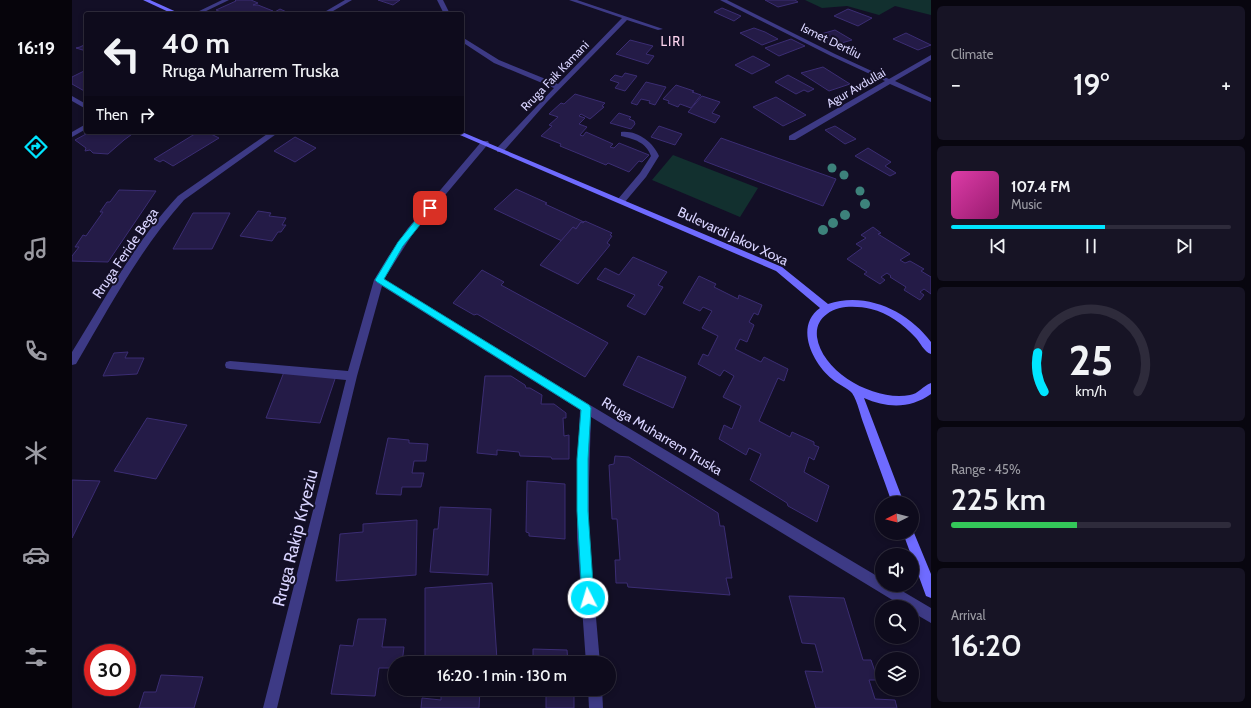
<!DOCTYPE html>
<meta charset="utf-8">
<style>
:root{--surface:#0e0b1c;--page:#171425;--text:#f1f3f6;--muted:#9b9ba3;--line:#2e2b3b;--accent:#00e5ff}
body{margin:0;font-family:Cabin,sans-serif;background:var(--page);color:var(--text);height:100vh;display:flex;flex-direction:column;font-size:15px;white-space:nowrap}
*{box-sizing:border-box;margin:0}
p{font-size:13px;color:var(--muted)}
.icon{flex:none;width:22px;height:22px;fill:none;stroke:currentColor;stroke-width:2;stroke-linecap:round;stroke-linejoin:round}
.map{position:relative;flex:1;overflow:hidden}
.side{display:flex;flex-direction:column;gap:6px;padding:6px;background:#08060f;width:320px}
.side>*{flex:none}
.hud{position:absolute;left:12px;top:12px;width:380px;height:122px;border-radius:4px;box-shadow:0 2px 6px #0003,0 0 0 1px var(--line);background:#0e0b1c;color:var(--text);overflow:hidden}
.needle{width:26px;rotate:264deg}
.controls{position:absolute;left:803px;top:496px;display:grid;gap:8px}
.controls a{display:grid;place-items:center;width:44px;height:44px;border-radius:50%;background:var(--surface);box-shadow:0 2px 6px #0003,0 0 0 1px var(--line);font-size:20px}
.speed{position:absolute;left:12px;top:644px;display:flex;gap:8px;font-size:20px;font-weight:700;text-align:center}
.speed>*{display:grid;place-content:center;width:52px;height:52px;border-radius:50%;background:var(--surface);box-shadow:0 2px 6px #0003,0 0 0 1px var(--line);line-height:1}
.speed .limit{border:6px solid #d22;background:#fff;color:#111}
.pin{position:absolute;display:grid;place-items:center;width:34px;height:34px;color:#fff;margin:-17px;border-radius:8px;box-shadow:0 2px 6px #0006}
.me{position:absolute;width:44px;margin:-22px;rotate:355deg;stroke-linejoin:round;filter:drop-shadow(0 0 3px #0008)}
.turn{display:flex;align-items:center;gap:14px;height:84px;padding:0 12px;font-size:18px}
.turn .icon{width:52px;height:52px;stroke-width:2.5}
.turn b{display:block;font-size:28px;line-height:34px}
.then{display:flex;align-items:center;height:38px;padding:0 12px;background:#0003;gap:8px;font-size:15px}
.big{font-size:30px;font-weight:600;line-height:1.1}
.side .tile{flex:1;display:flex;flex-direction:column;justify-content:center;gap:6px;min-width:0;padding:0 14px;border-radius:6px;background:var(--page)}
.side .dial{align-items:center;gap:0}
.dial svg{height:104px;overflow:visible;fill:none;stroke:var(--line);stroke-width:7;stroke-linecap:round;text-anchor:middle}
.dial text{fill:var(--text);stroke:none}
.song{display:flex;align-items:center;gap:12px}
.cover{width:48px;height:48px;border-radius:6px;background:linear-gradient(135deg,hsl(320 70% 55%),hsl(320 70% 35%))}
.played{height:4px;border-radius:2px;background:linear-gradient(90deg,var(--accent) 55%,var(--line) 55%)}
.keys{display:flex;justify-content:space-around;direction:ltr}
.heat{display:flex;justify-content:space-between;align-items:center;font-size:22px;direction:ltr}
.charge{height:6px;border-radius:3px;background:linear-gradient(90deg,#34c759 45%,var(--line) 0)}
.trip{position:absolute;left:316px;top:656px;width:228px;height:40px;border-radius:20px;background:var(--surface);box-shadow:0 2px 6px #0003,0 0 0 1px var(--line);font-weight:600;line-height:40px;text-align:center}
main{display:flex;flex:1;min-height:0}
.tab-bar{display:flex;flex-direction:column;width:72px;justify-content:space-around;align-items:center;background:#06040b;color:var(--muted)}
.tab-bar .icon{width:28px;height:28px}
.tab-bar .active{color:var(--accent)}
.tab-bar b{font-size:18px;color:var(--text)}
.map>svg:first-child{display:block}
.green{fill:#12302f}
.building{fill:#241b47;stroke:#3b2d73}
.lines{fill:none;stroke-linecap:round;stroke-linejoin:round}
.lane{fill:#3d3a85;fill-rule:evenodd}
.street{fill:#3d3a85;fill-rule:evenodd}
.secondary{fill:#6f6bff;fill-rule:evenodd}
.tree{fill:#3d827b}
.route{fill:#00e5ff;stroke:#0095a6}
.labels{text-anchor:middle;stroke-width:4;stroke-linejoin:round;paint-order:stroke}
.far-street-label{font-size:12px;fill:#d9d4ff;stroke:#130f26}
.far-neighbourhood-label{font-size:13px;letter-spacing:1px;fill:#ffd6f0;stroke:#130f26}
.street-label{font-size:14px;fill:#d9d4ff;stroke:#130f26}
.near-street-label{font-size:17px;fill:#d9d4ff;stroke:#130f26}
</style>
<main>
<nav class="tab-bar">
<b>16:19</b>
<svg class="icon active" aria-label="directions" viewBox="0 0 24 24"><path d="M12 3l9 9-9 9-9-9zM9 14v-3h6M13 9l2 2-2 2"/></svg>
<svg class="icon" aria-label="music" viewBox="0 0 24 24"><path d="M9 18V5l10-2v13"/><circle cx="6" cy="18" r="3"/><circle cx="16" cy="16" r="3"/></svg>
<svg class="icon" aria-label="phone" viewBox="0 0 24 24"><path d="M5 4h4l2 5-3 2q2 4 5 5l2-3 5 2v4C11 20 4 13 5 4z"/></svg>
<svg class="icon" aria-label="climate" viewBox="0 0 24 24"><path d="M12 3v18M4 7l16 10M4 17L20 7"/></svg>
<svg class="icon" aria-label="car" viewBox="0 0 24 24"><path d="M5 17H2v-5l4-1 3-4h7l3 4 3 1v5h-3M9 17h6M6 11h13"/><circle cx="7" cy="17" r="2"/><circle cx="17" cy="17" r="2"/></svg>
<svg class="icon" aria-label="filters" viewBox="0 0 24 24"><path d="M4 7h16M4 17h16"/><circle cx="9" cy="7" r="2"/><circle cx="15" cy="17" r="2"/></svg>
</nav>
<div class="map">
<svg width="859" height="708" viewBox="0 0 859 708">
<rect width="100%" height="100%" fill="#130f26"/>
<!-- green -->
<g class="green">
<polygon points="733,0 859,0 859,15 823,6 807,15 775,6 750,8"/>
<polygon points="601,155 686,188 668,217 580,180"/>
</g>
<!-- building -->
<g class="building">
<polygon points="163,0 179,0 186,3 181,5 186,5 201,11 199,12 201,13 208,9 219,14 154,14 144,10 164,1"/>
<polygon points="306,0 328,0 321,5"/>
<polygon points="693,0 723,0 726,2 706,7"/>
<polygon points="650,8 669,16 662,21 642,12"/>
<polygon points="776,9 800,18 786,26 762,16"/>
<polygon points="682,28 693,32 706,39 690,45 668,33"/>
<polygon points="763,30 780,40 759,46 742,36"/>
<polygon points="834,33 859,45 846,50 821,39"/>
<polygon points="719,39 733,46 707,56 693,48"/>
<polygon points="558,40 581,46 574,54 582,56 576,64 544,54"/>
<polygon points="14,44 14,51 4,48 8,47"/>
<polygon points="681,56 698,65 680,74 663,65"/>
<polygon points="751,67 778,84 757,91 729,73"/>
<polygon points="14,70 14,92 0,84 0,77"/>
<polygon points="553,73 565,76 553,91 543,88 547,83 538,80 543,75 550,77"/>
<polygon points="716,75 742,89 736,92 732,90 724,94 703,82"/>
<polygon points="574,82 594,87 583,105 577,103 578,101 569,99 565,105 559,103"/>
<polygon points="604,85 622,91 620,92 629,95 619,108 608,104 606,107 596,103 597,101 591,99"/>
<polygon points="503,94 533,103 530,106 532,107 518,119 509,114 507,116 513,118 507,124 515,127 508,135 511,136 514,132 541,144 538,147 542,148 547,143 577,155 570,162 567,161 557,172 536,163 534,165 510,155 488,146 489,144 469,136 480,126 477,125 486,117 477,114 489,103 492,104"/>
<polygon points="630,96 648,102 640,113 648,116 643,123 616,112"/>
<polygon points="704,97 734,115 711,126 681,107"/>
<polygon points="547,113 559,117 557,119 562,121 563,124 559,129 538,123"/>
<polygon points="587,126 610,134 603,145 579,137"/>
<polygon points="763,126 784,139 773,144 753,130"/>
<polygon points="14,132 63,132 52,140 36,154 21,153 18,150 13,151 14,148 3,140 14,134 12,133"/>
<polygon points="126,132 135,132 147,138 101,166 91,160 88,162 82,159"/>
<polygon points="223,137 244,148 223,162 202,151"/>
<polygon points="649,138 764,179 751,206 632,161"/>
<polygon points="796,148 819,162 813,166 824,173 818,176 783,156"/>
<polygon points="444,189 475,203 473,204 512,222 509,222 504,229 501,227 490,241 422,209"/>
<polygon points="47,190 84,191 36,262 0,261 0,256 7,247 3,247 11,235 14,236 31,212 28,212 35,202 38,202"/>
<polygon points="186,211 199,213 197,216 214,218 210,225 214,225 209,232 206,232 200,241 168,236"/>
<polygon points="121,213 158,213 140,249 101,249"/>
<polygon points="513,221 540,233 538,235 540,236 535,243 538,245 506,284 468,265 501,227 504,229 509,222 511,223"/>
<polygon points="801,227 809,233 806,234 838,254 828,260 833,263 838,261 852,269 849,271 859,277 859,294 852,289 848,292 852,295 848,300 832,290 834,287 818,277 819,276 815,273 809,277 813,280 808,284 792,274 795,272 775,259 790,248 784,244 794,238 789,235"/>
<polygon points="561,257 595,272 586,285 591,287 573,315 555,306 563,295 525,279 533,268 547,275"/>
<polygon points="410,270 432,282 429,285 536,343 513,377 405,314 402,315 381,303"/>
<polygon points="627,276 644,284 642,287 666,299 667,295 690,305 686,315 682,313 677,322 682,325 675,342 668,339 663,349 689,362 692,357 716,369 712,381 706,378 687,421 718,437 720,432 742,442 742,445 747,447 742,460 737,457 732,472 757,486 745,522 716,506 715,503 678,480 689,454 677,448 674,455 647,439 652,425 660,429 669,406 651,397 662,376 652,370 648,376 626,364 631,354 636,356 646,336 630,328 640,311 631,307 628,311 611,303"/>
<polygon points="56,352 53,358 72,358 65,374 31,376 42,353"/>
<polygon points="566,356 614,377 601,408 551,385"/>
<polygon points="212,372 264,376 248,423 194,418"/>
<polygon points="413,376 439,376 453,385 454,388 458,388 470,395 469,404 482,404 494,413 494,418 491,418 492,436 497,435 497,459 480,459 479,457 448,456 447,452 425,450 425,455 405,453"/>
<polygon points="75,418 115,425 84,479 42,471"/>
<polygon points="316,438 337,440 337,443 356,444 354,461 342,461 340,473 352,473 349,487 330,487 329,495 304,494"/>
<polygon points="543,456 557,457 646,513 648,526 652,526 660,578 654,578 658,595 556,587 555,583 544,583 543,560 548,560 545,519 540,519 537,465 542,464"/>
<polygon points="0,480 28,481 0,538"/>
<polygon points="455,481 493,484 493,539 457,536 457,533 454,532"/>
<polygon points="368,507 419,509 416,575 358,572 362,529 366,529"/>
<polygon points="345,520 344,575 264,581 268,534 291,532 291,524"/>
<polygon points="420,583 425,660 397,663 353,663 353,588"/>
<polygon points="717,596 772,598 791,660 799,660 806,680 797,680 803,699 823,700 825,708 744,708 733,671 751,672 743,644 730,643"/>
<polygon points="286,619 314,619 310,647 332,647 330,663 323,663 323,668 307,668 303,696 259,694 268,645 281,646"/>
<polygon points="461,649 495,650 496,663 461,663"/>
<polygon points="89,675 131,677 122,708 67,708 72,692 84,692"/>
<polygon points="369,689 408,689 407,708 349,708 350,698 369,700"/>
<polygon points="464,689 502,689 502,708 474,708 474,695 464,694"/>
</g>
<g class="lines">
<!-- lane -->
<path class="lane" d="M549 132C565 130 581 142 587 156L574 177 552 203H546V199L568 173 579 156C574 142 562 139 549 136Z"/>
<!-- street -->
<g class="street">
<polygon points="150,0 157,0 128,14 121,14"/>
<polygon points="273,0 280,0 256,14 249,14"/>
<polygon points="365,0 371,0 378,14 372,14"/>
<polygon points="497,0 505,0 591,29 586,30 555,20 475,102 431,152 425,152 425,148 482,88 422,63 390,42 390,37 427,60 486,84 550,18"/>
<polygon points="648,0 655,0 763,54 817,79 859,55 859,60 823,81 859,98 859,102 818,84 723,140 717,140 717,136 813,81 759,56"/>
<polygon points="0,96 14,104 14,109 0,101"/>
<polygon points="14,124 14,129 0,137 0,132"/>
<path d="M198 132H207L112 200C68 249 37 308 4 364L0 365V352C33 299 63 242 106 196Z"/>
<polygon points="410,141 416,141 417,143 342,232 312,279 518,405 810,579 810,585 820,585 859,608 859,623 840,612 840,607 832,607 519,417 517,482 517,538 528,663 514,663 505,538 505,482 508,410 310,286 285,376 205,708 191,708 274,380 158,369 154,368 153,365 154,362 158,361 276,371 302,280 316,257 336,228"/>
<polygon points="516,689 530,689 531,708 517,708"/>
</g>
<!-- secondary -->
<g class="secondary">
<polygon points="71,0 78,0 109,14 101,14"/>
<path d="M381 132H390L710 267 756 304C794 291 836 311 859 342V354C852 352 848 342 843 337 831 324 816 313 799 309 785 306 767 305 755 314 747 320 744 327 745 337 750 373 804 402 838 395 846 394 851 386 859 383V394C838 409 815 408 792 398L832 503H820C811 477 801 451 792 425 788 415 786 402 780 393 776 388 765 384 760 379 741 363 722 327 748 308L704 271Z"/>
<polygon points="840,528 859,574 859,598 854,596 831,533 840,533"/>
</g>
</g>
<!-- trees -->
<g class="tree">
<circle cx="760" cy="168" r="4.5"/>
<circle cx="772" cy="175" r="4.5"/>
<circle cx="788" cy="191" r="4.5"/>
<circle cx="793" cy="204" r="5"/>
<circle cx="773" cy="215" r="5"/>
<circle cx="761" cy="223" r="5"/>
<circle cx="751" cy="230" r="5"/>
</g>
<!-- route -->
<polygon class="route" points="358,205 361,208 360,210 331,246 312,279 517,405 519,408 516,459 516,511 522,598 520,602 516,604 511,602 510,598 505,511 505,459 509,410 305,282 303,280 326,242 355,206"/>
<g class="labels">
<!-- far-street labels -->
<g class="far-street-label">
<text transform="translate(759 41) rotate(26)" y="4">Ismet Dertliu</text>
<text transform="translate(483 76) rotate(-46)" y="4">Rruga Faik Kamani</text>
<text transform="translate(784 88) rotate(-30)" y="4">Agur Avdullai</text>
</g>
<!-- far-neighbourhood labels -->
<g class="far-neighbourhood-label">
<text x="601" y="46">LIRI</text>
</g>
<!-- street labels -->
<g class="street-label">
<text transform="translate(661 236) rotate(25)" y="5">Bulevardi Jakov Xoxa</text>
<text transform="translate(53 253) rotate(-56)" y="5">Rruga Feride Bega</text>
<text transform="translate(590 436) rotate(31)" y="5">Rruga Muharrem Truska</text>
</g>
<!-- near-street labels -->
<g class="near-street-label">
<text transform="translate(223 538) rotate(-76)" y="6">Rruga Rakip Kryeziu</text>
</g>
</g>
</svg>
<div class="controls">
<a><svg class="needle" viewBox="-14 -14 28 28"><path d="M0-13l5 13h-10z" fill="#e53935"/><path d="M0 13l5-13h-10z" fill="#9b9ba3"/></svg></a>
<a><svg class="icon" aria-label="sound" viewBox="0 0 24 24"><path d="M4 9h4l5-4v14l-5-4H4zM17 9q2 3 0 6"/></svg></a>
<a><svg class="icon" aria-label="search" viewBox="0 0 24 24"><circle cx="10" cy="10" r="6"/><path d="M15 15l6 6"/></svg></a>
<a><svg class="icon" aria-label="layers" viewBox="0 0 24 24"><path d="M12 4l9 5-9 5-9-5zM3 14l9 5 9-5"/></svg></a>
</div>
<div class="speed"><div class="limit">30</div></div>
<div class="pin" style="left:358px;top:208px;background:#d93025"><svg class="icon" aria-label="arrive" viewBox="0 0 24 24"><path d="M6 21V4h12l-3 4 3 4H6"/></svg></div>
<svg class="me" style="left:516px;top:598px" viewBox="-20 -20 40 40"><circle r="17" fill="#00e5ff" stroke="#fff" stroke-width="3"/><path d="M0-11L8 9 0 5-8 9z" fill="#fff"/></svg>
<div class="trip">16:20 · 1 min · 130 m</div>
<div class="hud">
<div class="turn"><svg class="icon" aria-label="left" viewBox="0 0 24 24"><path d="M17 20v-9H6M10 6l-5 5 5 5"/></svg><div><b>40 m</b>Rruga Muharrem Truska</div></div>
<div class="then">Then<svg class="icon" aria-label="right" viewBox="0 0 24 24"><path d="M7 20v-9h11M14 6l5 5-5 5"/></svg></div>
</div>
</div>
<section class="side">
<div class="tile"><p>Climate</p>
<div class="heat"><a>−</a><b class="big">19°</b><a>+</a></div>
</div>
<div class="tile">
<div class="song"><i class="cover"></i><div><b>107.4 FM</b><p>Music</p></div></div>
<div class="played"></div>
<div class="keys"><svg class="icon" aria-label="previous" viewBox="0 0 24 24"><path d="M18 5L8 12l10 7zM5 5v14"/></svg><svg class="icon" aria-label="pause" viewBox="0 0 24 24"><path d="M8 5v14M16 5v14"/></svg><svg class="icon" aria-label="next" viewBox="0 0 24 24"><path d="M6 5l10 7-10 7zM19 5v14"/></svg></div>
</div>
<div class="tile dial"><svg viewBox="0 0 100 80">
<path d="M14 69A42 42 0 1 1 86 69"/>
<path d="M14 69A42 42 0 0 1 9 39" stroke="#00e5ff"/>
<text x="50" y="56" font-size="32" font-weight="700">25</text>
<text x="50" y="72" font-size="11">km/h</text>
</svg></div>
<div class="tile"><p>Range · 45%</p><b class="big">225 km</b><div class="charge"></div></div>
<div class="tile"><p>Arrival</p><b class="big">16:20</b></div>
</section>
</main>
